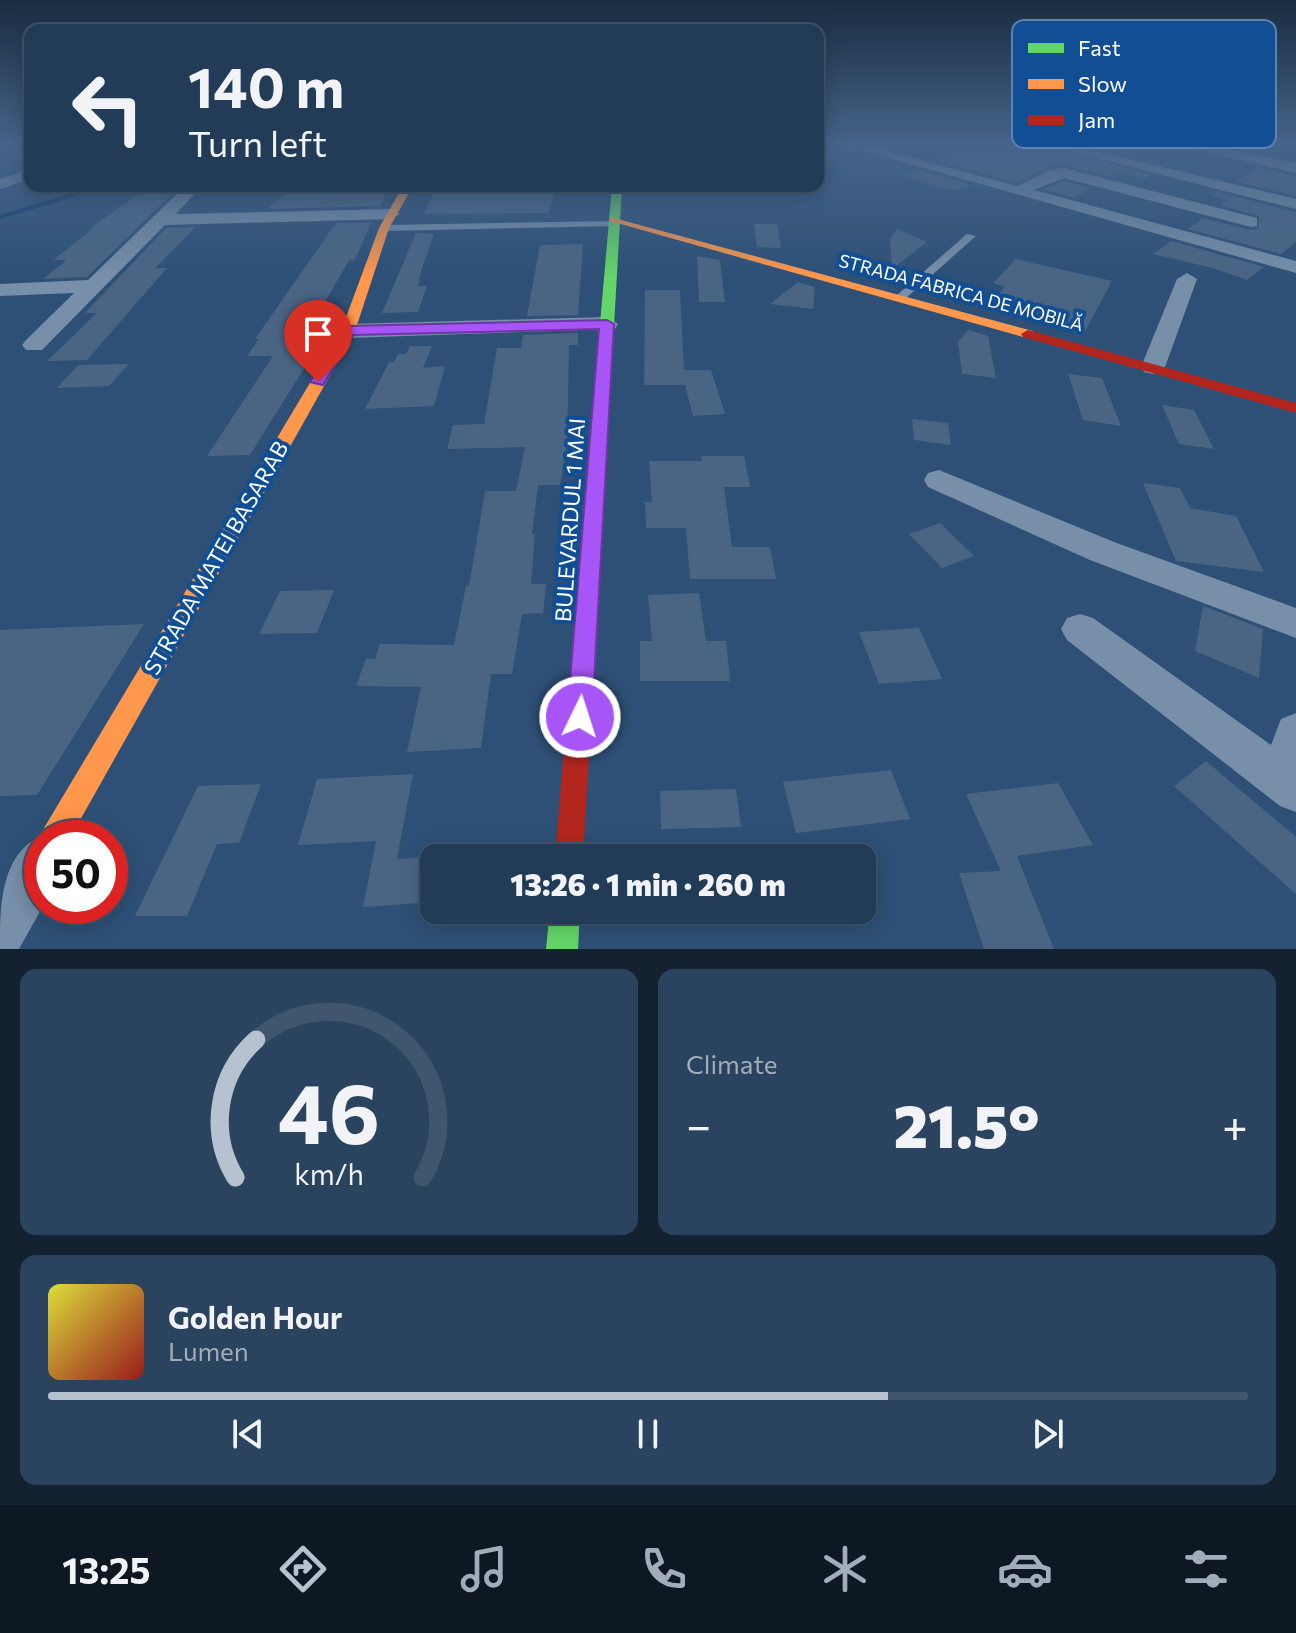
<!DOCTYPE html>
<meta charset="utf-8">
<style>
:root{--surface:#223c58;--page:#2a435e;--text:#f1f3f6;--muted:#a2adba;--line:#3f566e;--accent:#b6c2cf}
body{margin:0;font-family:Commissioner,sans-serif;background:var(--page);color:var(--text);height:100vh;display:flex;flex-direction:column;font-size:30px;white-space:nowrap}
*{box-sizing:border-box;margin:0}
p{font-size:26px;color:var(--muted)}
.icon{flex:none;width:44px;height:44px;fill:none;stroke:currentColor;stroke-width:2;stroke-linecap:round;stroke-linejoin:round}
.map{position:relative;height:949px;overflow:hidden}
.panel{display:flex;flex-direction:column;gap:20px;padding:20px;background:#132130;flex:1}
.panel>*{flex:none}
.top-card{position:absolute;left:24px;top:24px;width:800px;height:168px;border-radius:16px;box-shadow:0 4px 20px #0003,0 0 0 2px var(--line);background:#223c58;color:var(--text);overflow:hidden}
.speed{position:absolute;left:24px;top:820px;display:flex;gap:16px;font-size:40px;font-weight:700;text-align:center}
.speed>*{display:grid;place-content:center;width:104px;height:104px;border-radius:50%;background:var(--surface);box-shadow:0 4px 20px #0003,0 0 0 2px var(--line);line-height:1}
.speed .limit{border:12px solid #d22;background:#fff;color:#111}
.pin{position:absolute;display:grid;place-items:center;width:68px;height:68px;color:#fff;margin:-82px -34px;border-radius:50% 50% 50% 0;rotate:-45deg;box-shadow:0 0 8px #0007}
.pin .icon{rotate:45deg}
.me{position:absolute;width:88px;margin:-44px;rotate:4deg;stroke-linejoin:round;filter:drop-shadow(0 0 6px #0008)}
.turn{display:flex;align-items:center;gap:28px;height:168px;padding:0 32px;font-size:36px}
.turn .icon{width:104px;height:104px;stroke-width:2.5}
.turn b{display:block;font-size:56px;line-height:68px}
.big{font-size:60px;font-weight:800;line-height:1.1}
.panel .card{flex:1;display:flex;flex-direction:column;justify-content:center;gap:12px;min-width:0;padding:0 28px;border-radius:16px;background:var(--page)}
.panel .dial{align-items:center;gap:0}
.dial svg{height:208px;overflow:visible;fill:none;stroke:var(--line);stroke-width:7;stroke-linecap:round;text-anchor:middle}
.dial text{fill:var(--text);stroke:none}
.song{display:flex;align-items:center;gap:24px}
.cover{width:96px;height:96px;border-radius:12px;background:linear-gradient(135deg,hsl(60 70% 55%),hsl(0 70% 35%))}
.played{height:8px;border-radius:4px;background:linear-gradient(90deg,var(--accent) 70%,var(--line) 70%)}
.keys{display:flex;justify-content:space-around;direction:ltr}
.heat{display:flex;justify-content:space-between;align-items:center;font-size:44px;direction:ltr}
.panel .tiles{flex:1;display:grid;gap:20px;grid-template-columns:1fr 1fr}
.card:last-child{grid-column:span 2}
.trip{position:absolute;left:420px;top:844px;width:456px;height:80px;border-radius:16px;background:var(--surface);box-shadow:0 4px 20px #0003,0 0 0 2px var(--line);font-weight:800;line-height:80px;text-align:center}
.tab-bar{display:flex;height:128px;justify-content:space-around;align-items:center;background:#0e1823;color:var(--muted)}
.tab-bar .icon{width:56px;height:56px}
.tab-bar .on{color:var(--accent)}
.tab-bar b{font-size:36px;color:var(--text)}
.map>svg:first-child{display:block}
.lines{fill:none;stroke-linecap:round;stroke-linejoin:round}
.stream{stroke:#0d3a6f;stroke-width:4}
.building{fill:#4a6584}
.lane{fill:#778fa9;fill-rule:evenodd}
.street{fill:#778fa9;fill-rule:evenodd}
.fast{fill:#63d668;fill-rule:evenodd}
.slow{fill:#ff974d;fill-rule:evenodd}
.jam{fill:#b3261e;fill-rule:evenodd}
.route{fill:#a855f7;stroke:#6d37a1;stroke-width:2}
.labels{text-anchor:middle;stroke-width:8;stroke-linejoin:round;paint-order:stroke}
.far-street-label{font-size:18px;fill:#fff;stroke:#114e93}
.street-label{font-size:22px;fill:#fff;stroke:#114e93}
.key{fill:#114e93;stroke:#5883b3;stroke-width:2}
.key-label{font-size:22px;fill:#fff}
</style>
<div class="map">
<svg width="1296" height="949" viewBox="0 0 1296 949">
<rect width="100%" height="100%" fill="#2e5076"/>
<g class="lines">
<!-- stream -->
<polyline class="stream" points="0,217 102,186"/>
</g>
<!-- building -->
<g class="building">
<polygon points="976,145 1042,145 1152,175 1145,179 1118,172 1110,177 1064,165 1049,167 1017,183 936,161"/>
<polygon points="1258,167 1296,176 1296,196 1235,181"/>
<polygon points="916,169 972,185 952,191 901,175"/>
<polygon points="1064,181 1091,188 1074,198 1043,189"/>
<polygon points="390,186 380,206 267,209 294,187"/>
<polygon points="517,186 557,186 548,213 424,214 436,187"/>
<polygon points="1217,192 1296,212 1296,242 1281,254 1188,229 1203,218 1250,230 1259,228 1259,216 1220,205 1228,200 1211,196"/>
<polygon points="139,194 172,194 87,277 43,279 67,260 53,260 93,229 89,229"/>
<polygon points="336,223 371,223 358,253 354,260 349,260 321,309 337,308 328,330 250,455 207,456 273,356 247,356 259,339 255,339"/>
<polygon points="754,224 777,224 781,248 757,247"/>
<polygon points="196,227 155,268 167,268 87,360 47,361 97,313 85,313 166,228"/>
<polygon points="897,229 927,242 892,269 890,239"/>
<polygon points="416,233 434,234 421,271 418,286 427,286 418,312 382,313"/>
<polygon points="1171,241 1264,267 1247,280 1213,268 1153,254"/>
<polygon points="583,244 578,315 527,316 540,245"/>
<polygon points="697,256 720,260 725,302 699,302"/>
<polygon points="1016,259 1112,281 1083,335 986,309 1005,287 993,283"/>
<polygon points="798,282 815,287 813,309 770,304"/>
<polygon points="645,290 680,290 684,370 711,370 725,414 693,416 685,385 644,385"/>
<polygon points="968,330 988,336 996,378 962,374 958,342"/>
<polygon points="578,333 578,345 569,345 567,446 560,485 538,485 532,534 535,534 531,584 546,584 543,613 522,614 512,674 491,674 481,748 407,752 421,687 356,686 366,659 375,659 380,644 454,645 466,586 469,586 485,491 516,491 525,447 447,449 453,425 484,424 497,348 521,348 523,335"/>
<polygon points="410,346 432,346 423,368 445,366 434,406 365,409 389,362 394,362 398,354 406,354"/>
<polygon points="129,364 109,386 57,388 78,365"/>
<polygon points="1068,374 1102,378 1121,426 1083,420"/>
<polygon points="1162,405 1194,410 1214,449 1179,444"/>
<polygon points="912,419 948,423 951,445 914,440"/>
<polygon points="701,456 744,456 750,487 724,487 732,547 770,547 776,579 690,579 686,528 646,528 645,502 652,502 649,461 702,461"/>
<polygon points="1143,483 1180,488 1190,508 1236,516 1264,572 1176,561"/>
<polygon points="940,523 974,556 942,568 909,534"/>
<polygon points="334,590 317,633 259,634 280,591"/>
<polygon points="699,593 706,641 726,641 730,681 640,681 640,641 652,641 648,595"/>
<polygon points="1203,606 1263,629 1259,678 1195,651"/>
<polygon points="144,624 37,795 0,796 0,630"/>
<polygon points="919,628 942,679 879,684 859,632"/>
<polygon points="1206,761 1296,837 1296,894 1174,786"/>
<polygon points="891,770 910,819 796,833 783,782"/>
<polygon points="413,774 397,859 434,856 434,902 363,907 376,841 298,845 317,779"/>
<polygon points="1058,783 1093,845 1017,856 1054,949 984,949 959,873 1001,871 966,794"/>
<polygon points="261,784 239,843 217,844 187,916 135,916 198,786"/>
<polygon points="736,789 741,827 661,829 660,791"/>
</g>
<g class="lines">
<!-- lane -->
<g class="lane">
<polygon points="614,221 619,224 617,226 384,231 379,228 384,225"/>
<polygon points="967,234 976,236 905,299 897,299 897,295"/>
</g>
<!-- street -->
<g class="street">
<polygon points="842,145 866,145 1017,186 1050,170 1064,168 1257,218 1257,226 1251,227 1064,178 1034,190 1296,261 1296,273"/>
<polygon points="1045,145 1071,145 1296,199 1296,209"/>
<polygon points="1176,145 1205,145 1296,163 1296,173"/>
<polygon points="30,169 30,179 0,189 0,179"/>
<polygon points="185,186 199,189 176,214 391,209 400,214 391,219 165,225 42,350 26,350 22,345 26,340 74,293 0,296 0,284 88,280"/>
<polygon points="1187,273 1197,279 1165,367 1153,374 1144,372 1141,367 1177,279"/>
<polygon points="607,317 618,324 615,329 348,338 336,331 348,324"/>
<polygon points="939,470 1114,542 1296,608 1296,638 1090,560 928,487 924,480 928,473"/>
<polygon points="1080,614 1093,618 1271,745 1281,719 1296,713 1296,812 1280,806 1067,640 1061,629 1067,618"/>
<path d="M42 835 50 838H42L43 906 19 949H0C0 906 0 855 42 835Z"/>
</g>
<!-- fast -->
<g class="fast">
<polygon points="612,186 622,186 599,589 596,595 588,597 580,595 577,589"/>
<polygon points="550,910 580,910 578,949 546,949"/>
</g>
<!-- slow -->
<g class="slow">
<polygon points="403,186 413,186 389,228 355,331 70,838 42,838 42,843 40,838 44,828 341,331 379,228"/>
<polygon points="610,217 1033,331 1035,334 1033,337 1023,337 610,221"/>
</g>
<!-- jam -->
<g class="jam">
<polygon points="1028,330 1296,403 1296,413 1023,337 1021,334"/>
<polygon points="588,581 596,583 599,589 583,858 555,858 577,589 580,583"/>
</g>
</g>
<!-- sky -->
<linearGradient id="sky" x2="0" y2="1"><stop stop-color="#192c41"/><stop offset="0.52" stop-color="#46648a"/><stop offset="1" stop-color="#46648a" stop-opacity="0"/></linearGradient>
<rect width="1296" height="278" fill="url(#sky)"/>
<!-- route -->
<polygon class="route" points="607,320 614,324 592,717 589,725 580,729 571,725 567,717 599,329 353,335 323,385 310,382 341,331 348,326"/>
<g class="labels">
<!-- far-street labels -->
<g class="far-street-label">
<text transform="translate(961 293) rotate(15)" y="6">STRADA FABRICA DE MOBILĂ</text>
</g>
<!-- street labels -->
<g class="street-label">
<text transform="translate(570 520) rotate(-86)" y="8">BULEVARDUL 1 MAI</text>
<text transform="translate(216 558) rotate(-60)" y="8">STRADA MATEI BASARAB</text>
</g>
</g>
<!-- legend -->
<rect x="1012" y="20" width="264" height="128" rx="12" class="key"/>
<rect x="1028" y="43" width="36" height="10" fill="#63d668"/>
<rect x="1028" y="79" width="36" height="10" fill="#ff974d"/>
<rect x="1028" y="115" width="36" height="10" fill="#b3261e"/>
<g class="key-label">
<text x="1078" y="56">Fast</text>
<text x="1078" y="92">Slow</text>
<text x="1078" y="128">Jam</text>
</g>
</svg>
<div class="speed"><div class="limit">50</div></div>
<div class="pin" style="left:318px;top:382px;background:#d93025"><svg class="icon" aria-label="arrive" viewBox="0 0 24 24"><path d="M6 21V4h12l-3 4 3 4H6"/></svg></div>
<svg class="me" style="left:580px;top:717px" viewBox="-20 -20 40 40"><circle r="17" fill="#a855f7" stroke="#fff" stroke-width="3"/><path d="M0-11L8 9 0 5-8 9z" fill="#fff"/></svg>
<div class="trip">13:26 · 1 min · 260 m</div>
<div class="top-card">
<div class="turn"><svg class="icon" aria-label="left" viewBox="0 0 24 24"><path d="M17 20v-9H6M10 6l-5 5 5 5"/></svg><div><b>140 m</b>Turn left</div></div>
</div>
</div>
<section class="panel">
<div class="tiles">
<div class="card dial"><svg viewBox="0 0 100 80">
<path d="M14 69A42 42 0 1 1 86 69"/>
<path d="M14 69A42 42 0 0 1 22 16" stroke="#b6c2cf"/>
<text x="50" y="56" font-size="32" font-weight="700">46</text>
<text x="50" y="72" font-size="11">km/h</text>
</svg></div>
<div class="card"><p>Climate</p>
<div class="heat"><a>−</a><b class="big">21.5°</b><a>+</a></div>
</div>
<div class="card">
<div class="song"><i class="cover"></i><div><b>Golden Hour</b><p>Lumen</p></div></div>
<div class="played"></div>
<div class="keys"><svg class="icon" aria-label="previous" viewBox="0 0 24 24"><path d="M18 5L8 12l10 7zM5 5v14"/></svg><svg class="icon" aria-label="pause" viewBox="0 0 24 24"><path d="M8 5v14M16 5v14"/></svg><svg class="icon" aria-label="next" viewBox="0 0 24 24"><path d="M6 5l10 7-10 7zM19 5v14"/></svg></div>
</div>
</div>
</section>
<nav class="tab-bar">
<b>13:25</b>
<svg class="icon on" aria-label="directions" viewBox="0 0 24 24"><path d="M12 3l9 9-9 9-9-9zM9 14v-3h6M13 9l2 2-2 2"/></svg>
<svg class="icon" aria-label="music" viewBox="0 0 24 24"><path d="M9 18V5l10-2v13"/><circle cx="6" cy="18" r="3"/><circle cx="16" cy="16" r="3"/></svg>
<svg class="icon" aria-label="phone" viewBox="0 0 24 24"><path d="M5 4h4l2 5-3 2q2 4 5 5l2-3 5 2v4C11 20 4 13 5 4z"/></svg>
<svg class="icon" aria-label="climate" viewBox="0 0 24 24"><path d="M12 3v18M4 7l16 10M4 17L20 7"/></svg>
<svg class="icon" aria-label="car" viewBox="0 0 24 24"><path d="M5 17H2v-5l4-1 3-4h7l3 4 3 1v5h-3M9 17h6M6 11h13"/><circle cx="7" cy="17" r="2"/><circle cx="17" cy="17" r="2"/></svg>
<svg class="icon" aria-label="filters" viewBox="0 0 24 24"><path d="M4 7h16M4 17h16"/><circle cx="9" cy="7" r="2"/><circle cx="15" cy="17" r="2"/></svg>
</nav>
